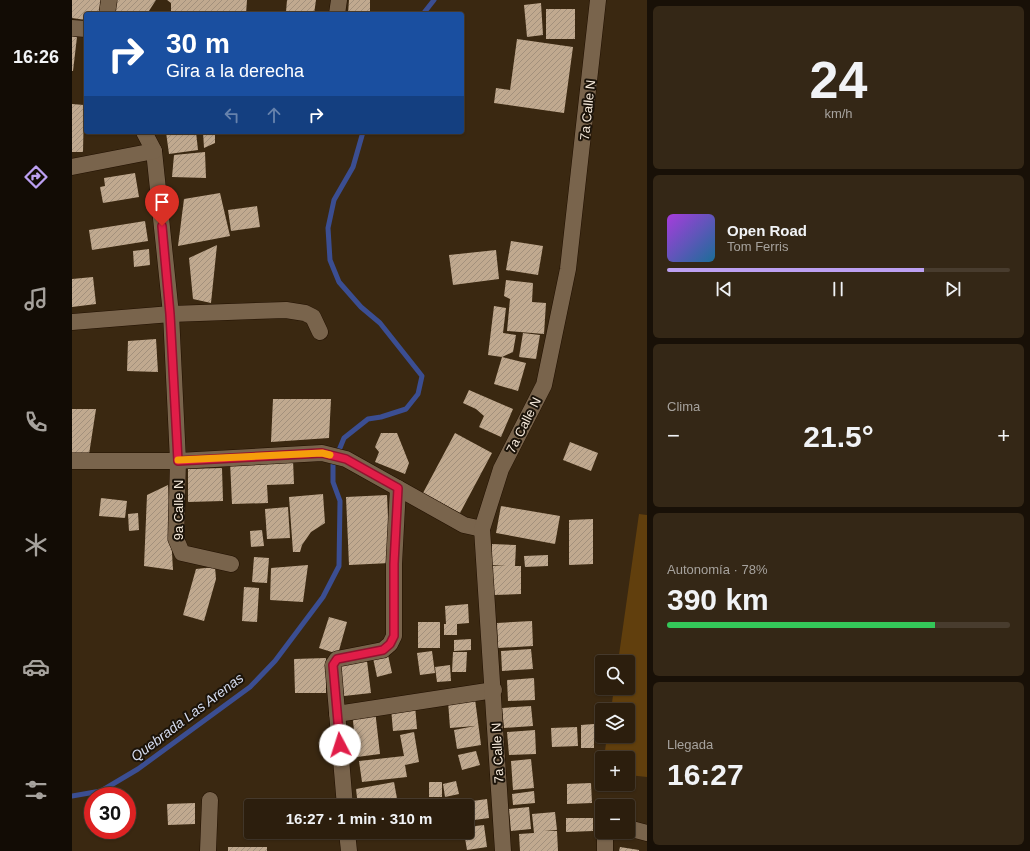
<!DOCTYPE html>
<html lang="es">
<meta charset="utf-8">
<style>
:root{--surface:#2c1e0d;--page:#342716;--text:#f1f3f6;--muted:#a6a29d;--line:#483c2e;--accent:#bca0f2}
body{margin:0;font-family:Helvetica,sans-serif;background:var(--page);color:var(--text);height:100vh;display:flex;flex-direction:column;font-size:15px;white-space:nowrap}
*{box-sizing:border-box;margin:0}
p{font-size:13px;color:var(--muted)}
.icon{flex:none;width:22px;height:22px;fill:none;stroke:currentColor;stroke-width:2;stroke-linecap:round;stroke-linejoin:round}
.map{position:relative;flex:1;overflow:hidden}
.sheet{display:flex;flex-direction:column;gap:6px;padding:6px;background:#181007;width:383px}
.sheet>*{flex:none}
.banner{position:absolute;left:12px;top:12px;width:380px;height:122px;border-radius:4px;box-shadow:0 1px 3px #0004,0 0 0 1px var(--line);background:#1a4fa0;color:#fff;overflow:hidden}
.buttons{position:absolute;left:523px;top:655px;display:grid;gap:8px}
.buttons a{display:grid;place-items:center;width:40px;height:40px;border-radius:4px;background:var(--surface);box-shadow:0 1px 3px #0004,0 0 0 1px var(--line);font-size:20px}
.speed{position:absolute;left:12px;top:787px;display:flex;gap:8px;font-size:20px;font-weight:700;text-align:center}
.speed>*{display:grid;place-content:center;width:52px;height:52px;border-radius:50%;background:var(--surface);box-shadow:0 1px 3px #0004,0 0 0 1px var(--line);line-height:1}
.speed .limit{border:6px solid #d22;background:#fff;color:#111}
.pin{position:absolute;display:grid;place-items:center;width:34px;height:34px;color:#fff;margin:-41px -17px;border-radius:50% 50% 50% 0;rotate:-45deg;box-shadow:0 0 4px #0007}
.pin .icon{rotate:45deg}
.me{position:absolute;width:44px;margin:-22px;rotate:355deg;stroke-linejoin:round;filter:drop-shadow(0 0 3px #0008)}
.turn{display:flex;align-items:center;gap:14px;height:84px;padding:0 16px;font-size:18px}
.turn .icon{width:52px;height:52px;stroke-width:2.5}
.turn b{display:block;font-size:28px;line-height:34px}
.lanes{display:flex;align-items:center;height:38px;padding:0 16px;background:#0003;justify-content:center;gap:20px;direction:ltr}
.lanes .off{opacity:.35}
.big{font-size:30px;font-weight:800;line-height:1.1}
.sheet .tile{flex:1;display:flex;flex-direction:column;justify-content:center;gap:6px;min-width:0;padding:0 14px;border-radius:6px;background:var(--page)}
.sheet .dial{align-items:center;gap:0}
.dial b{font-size:52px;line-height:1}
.song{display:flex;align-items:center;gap:12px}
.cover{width:48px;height:48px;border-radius:6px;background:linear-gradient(135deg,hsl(280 70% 55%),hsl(200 70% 35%))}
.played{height:4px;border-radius:2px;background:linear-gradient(90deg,var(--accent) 75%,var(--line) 75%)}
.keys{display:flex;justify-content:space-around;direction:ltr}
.heat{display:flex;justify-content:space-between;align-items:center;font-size:22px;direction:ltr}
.charge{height:6px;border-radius:3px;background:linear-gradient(90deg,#34c759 78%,var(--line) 0)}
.trip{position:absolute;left:172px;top:799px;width:230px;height:40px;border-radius:4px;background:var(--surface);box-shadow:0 1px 3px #0004,0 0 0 1px var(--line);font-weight:800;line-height:40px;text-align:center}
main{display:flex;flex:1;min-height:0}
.dock{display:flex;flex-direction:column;width:72px;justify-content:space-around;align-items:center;background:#120c05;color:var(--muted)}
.dock .icon{width:28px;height:28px}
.dock .active{color:var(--accent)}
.dock b{font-size:18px;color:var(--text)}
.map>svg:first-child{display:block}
.pitch{fill:#613f0d}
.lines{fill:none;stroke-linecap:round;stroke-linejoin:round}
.stream{stroke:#3b4e92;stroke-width:5}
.building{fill:url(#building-hatch)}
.minor-casing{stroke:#211000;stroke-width:17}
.minor{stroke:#79644c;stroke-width:16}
.route-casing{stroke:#92132f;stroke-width:10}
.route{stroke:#e11d48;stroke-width:7}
.slow{stroke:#f59e0b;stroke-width:7}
.labels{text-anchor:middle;stroke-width:4;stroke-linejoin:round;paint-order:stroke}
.street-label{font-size:13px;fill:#f6eadc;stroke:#1b1309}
.water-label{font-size:14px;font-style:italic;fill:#d6ddf1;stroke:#1b1309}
</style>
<main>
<nav class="dock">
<b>16:26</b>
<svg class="icon active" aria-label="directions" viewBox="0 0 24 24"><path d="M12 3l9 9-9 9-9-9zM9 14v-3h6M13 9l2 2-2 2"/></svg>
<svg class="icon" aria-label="music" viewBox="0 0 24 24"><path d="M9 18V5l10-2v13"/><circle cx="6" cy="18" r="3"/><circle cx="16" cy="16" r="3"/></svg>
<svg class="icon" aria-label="phone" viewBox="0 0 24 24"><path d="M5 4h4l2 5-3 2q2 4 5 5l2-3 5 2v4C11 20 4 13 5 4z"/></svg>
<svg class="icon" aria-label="climate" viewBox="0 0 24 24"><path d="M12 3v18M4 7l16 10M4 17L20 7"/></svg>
<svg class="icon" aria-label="car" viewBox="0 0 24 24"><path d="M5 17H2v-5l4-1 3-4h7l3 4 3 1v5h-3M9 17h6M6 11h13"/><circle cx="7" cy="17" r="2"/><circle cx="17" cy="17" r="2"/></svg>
<svg class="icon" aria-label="filters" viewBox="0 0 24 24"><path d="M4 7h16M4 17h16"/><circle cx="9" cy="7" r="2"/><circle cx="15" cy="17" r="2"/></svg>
</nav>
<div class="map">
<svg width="575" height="851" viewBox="0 0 575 851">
<defs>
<pattern id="building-hatch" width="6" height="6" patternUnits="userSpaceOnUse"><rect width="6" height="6" fill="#c0a98f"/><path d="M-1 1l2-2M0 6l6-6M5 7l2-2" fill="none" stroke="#a2907c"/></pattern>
</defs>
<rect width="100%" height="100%" fill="#3a2811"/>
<!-- pitch -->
<polygon class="pitch" points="567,514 575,515 575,777 556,775 556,758 532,758 535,736 556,736 556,710 539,710 542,688 556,688 556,662 546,662"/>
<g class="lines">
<!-- stream -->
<g class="stream">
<polyline points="351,14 362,0"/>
<polyline points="0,796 29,791 66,769 178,687 203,661 251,597 267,566 268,501 261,482 261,465 272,438 296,419 309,417 334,409 346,394 350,376 308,323 289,307 267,282 258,260 256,228 262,200 281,167 291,132"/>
</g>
</g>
<!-- building -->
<g class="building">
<polygon points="0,0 29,0 27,14 14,14 14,20 0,18"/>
<polygon points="42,0 84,0 75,14 40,14"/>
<polygon points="95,0 175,0 174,14 99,14 99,3"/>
<polygon points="215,0 244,0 242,14 214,12"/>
<polygon points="277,0 298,0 298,14 276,14"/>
<polygon points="469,3 471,35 455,37 452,5"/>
<rect x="474" y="9" width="29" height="30"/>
<polygon points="0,36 5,37 1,71 0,71"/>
<polygon points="445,39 501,47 492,113 422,103 424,88 438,90"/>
<polygon points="0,104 12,105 11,152 0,152"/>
<polygon points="94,132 124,132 126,150 97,154"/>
<polygon points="131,132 143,132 143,143 132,148"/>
<polygon points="133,152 134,178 100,177 102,155"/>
<polygon points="63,173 67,197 31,203 28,187 33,186 32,178"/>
<polygon points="148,193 158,236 106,246 112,199"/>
<polygon points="185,206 188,227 159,231 156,210"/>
<polygon points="73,221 76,241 20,250 17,230"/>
<polygon points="439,241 471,246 466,275 434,270"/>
<polygon points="145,245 139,303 121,299 117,258"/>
<polygon points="77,249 78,265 62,267 61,251"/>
<polygon points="424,250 427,279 381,285 377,255"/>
<polygon points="21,277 24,304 0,307 0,279"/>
<polygon points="434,280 461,283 460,302 474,303 472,334 435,331 438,299 432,296"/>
<polygon points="422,306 434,308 431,333 444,335 441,352 430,357 454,363 446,391 422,384 430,357 416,355"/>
<polygon points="451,333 468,335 464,359 447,357"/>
<polygon points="84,339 86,372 55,371 56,341"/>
<polygon points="397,390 441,409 429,437 407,427 412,416 404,409 391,403"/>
<polygon points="201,399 259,399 257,438 199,442"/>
<polygon points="0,409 24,409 16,461 0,456"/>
<polygon points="309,433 325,433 337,463 333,474 303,462 307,452 303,447"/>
<polygon points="383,433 420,453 388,513 351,493"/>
<polygon points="498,442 526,453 519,471 491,460"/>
<polygon points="221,460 222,484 195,485 196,503 160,504 158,462"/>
<polygon points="150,468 151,501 116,502 116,469"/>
<polygon points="96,485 101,570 72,566 75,495"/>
<polygon points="251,494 253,523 239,532 230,545 228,552 221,552 217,497"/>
<polygon points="315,495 318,563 277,565 274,497"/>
<polygon points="29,498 55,501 53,518 27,516"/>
<polygon points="429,506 488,516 483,544 424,533"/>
<polygon points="216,507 218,538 195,539 193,509"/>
<polygon points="66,513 67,530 57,531 56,514"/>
<polygon points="521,519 521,564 497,565 497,520"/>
<polygon points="190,530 192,546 179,547 178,531"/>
<polygon points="420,544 444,545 443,566 449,566 449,594 421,595 421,566 434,566 419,565"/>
<polygon points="476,555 476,566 453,567 452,556"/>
<polygon points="182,557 197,558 195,583 180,582"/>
<polygon points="236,565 231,602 198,600 199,568"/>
<polygon points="143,567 144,579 132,621 111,615 124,569"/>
<polygon points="172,587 187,588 185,622 170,621"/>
<polygon points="396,604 397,623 385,624 385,635 372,635 372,624 374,624 373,606"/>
<polygon points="257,617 275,622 266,654 247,648"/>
<polygon points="460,621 461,646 426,648 425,623"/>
<rect x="346" y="622" width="22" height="26"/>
<polygon points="399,639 399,650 382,651 382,640"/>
<polygon points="459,649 461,669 430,671 429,651"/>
<polygon points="360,651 363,673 348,675 345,653"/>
<polygon points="381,652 395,652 394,672 380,672"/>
<polygon points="316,655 320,673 305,677 301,658"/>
<polygon points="254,658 254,693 223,693 222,659"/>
<polygon points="295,661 299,693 272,696 268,664"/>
<polygon points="378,665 379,681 365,682 363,667"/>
<polygon points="462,678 463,700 436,701 435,680"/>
<polygon points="403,699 409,745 385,749 382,730 403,726 378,728 376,701"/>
<polygon points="343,705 345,729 321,731 319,708"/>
<polygon points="459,706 461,726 432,728 430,708"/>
<polygon points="303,710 308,754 285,757 280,712"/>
<polygon points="522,724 522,748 509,748 509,725"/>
<polygon points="505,727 506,746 480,747 479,728"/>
<polygon points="463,730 464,754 437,755 435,732"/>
<polygon points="342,732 347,762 333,765 335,777 290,782 287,761 332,756 328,735"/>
<polygon points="404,751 408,765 390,770 386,755"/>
<polygon points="459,759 462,788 441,790 439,761"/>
<polygon points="384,781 387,794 373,797 371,784"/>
<polygon points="322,782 326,804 311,806 286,806 284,789"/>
<rect x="357" y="782" width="13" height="15"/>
<polygon points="519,783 520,803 495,804 495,784"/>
<polygon points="462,791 463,803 441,805 440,794"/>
<polygon points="415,799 417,818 395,821 395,806 379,806 379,804"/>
<polygon points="123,803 123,824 96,825 95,804"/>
<polygon points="457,807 459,829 439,831 437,809"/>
<polygon points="483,812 485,830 472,831 485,831 486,851 448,851 447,834 462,833 460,814"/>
<polygon points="494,818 521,818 521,831 494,832"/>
<polygon points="412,825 415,847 395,850 392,832 395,832 395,827"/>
<polygon points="309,832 353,832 353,834 310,838"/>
<rect x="156" y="847" width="39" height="4"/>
<polygon points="548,847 567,850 567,851 547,851"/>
</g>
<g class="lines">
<!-- minor casing -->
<g class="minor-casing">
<g id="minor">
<polyline points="35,14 37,0"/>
<polyline points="265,14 267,0"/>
<polyline points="0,28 14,29"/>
<polyline points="72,132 82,151 99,314 106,461 104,539 110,553 159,564"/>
<polyline points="0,167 82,151"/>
<polyline points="0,322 99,314 214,310 233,313 241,317 248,332"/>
<polyline points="0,461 106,461 250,453 274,459 392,525 410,529"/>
<polyline points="265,714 422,690"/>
<polyline points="273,806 261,665 265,659 311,650 318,644 322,636 322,564 326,488"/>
<polyline points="556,828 575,833"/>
<polyline points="275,832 277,851"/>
<polyline points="136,851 138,800"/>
<polyline points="431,851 410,529 429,469 472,385 496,269 526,0"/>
<polyline points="533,851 533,832"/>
</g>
</g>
<!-- minor -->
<use href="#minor" class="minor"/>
</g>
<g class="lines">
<!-- route casing -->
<g class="route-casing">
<polyline id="route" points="90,226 98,314 106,461 250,453 274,459 326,488 322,564 322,636 318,644 311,650 265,659 261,665 268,745"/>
</g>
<!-- route -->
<use href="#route" class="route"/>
<!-- slow -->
<polyline class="slow" points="106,460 250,453 258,455"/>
</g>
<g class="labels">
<!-- street labels -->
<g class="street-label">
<text transform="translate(515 110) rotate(-84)" y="5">7a Calle N</text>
<text transform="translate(451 425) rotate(-63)" y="5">7a Calle N</text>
<text transform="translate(106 510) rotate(-90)" y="5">9a Calle N</text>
<text transform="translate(425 753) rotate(-93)" y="5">7a Calle N</text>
</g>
<!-- water labels -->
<g class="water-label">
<text transform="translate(115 717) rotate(-37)" y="5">Quebrada Las Arenas</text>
</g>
</g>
</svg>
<div class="buttons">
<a><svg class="icon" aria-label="search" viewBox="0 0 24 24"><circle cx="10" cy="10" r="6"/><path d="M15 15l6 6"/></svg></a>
<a><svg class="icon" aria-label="layers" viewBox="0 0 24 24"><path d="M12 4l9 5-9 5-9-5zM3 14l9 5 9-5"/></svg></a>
<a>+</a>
<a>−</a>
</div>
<div class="speed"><div class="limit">30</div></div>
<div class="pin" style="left:90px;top:226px;background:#d93025"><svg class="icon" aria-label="arrive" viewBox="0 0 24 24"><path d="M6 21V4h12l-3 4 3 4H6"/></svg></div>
<svg class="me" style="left:268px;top:745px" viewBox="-20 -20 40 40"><circle r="19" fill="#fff"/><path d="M0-13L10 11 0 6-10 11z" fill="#e11d48"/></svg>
<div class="trip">16:27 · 1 min · 310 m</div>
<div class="banner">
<div class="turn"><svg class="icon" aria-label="right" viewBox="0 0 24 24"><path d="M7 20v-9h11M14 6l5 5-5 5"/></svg><div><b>30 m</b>Gira a la derecha</div></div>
<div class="lanes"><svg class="icon off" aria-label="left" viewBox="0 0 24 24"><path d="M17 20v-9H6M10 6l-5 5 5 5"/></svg><svg class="icon off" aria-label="ahead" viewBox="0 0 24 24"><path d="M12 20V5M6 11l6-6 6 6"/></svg><svg class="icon" aria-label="right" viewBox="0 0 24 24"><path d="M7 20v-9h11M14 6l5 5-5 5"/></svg></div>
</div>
</div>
<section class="sheet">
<div class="tile dial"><b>24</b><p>km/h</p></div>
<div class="tile">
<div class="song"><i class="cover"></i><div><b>Open Road</b><p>Tom Ferris</p></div></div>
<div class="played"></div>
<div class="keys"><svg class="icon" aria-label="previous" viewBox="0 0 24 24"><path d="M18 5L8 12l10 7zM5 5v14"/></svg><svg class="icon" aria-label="pause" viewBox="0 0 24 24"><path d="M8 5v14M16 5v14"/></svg><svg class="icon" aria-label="next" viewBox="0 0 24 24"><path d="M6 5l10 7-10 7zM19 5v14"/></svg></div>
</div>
<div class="tile"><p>Clima</p>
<div class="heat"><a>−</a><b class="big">21.5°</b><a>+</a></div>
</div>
<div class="tile"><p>Autonomía · 78%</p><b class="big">390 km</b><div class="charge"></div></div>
<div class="tile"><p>Llegada</p><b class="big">16:27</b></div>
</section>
</main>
